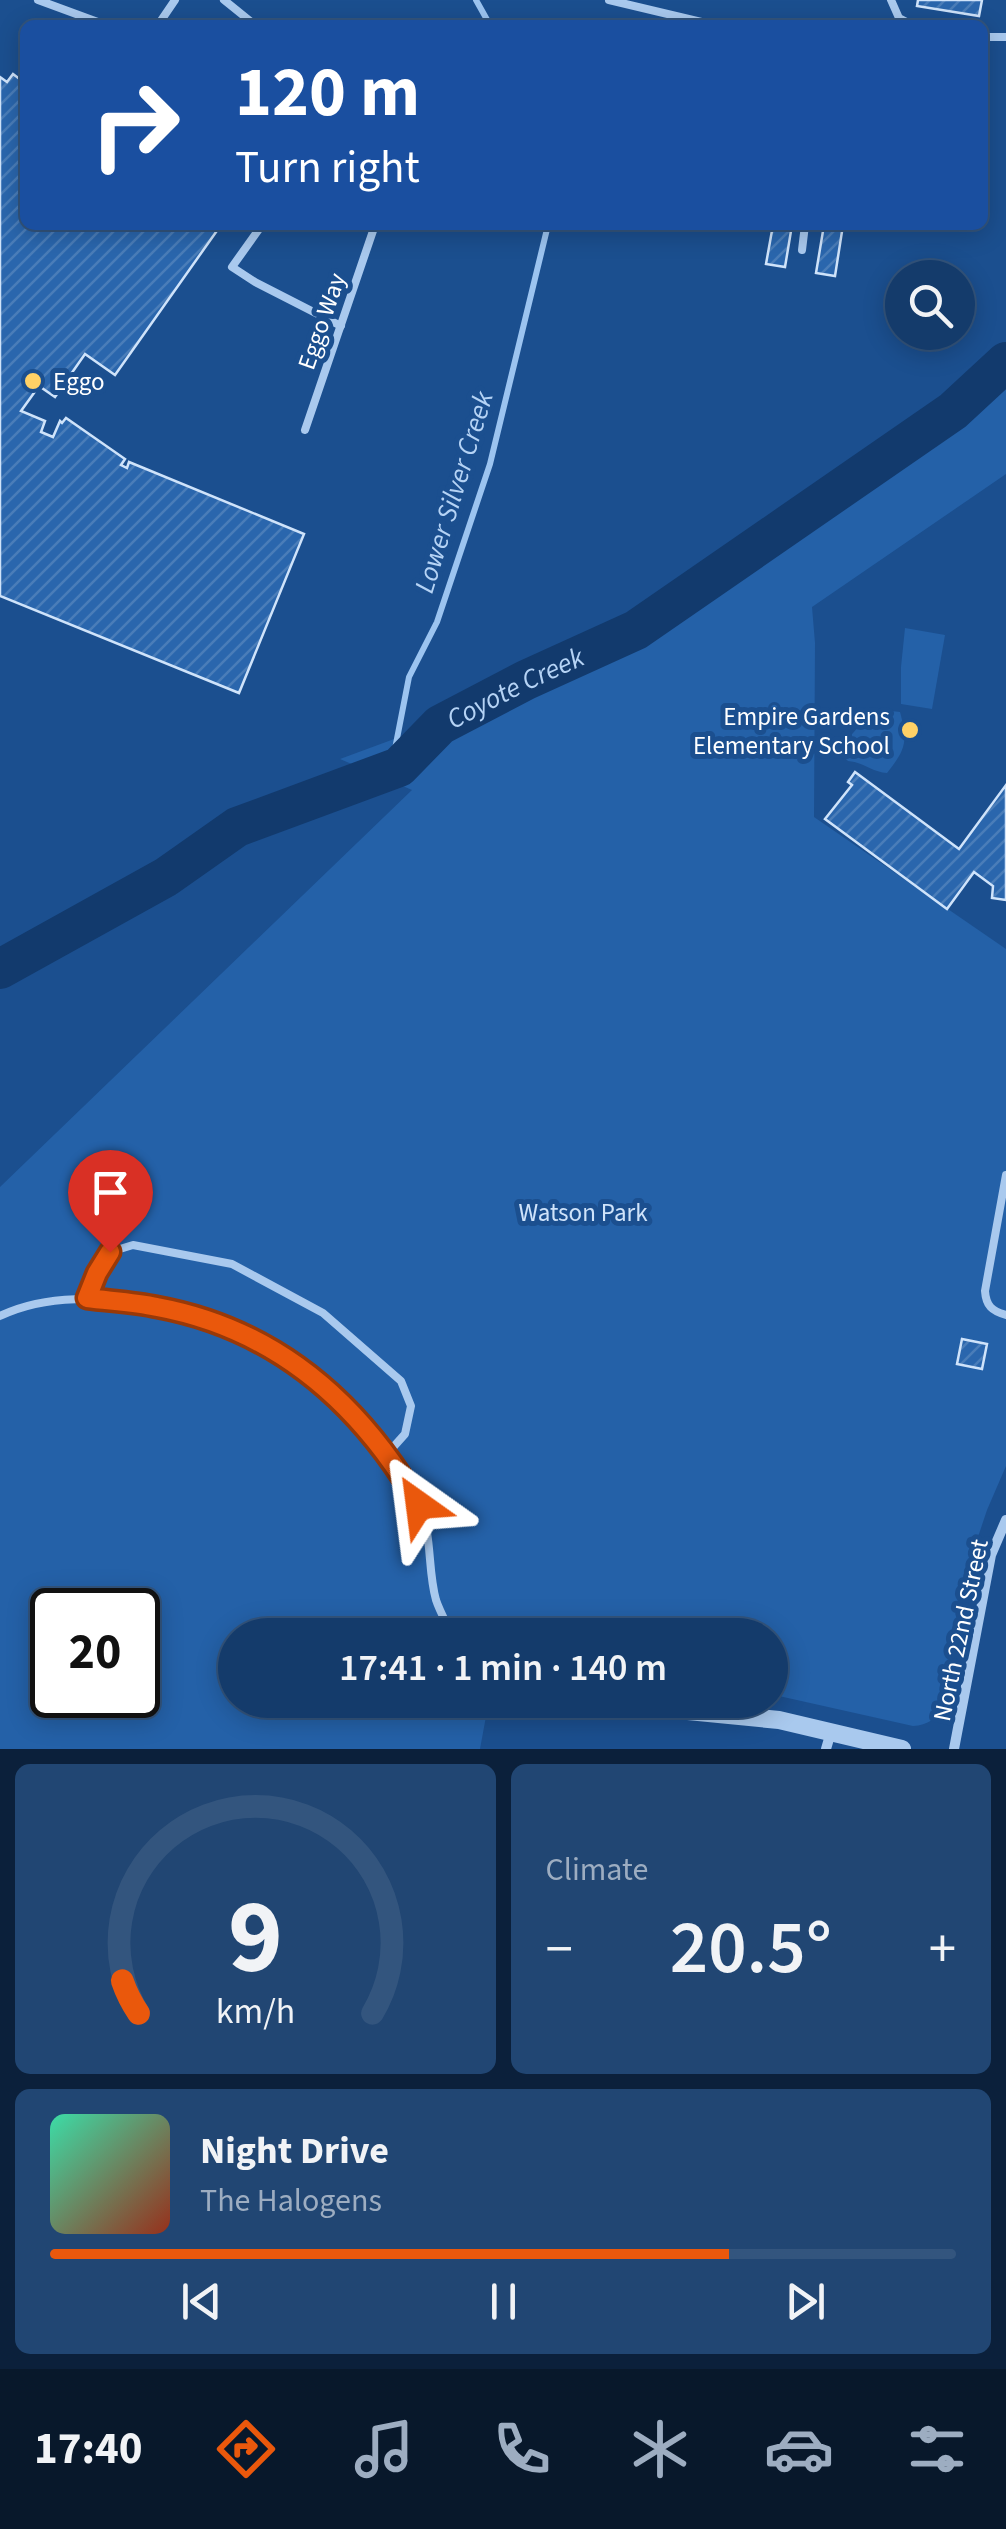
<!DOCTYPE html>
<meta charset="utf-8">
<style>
:root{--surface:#143b6b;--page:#214673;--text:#f1f3f6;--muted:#9dadc1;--line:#33557e;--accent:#ea580c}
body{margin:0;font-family:"Source Sans 3",sans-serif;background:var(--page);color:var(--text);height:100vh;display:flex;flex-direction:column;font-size:38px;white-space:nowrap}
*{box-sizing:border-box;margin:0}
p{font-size:32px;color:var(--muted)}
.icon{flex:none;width:55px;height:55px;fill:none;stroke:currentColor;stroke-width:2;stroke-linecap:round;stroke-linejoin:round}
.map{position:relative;height:1749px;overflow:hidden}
.details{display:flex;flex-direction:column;gap:15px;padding:15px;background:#0b203b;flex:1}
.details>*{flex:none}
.banner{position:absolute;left:20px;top:20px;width:968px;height:210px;border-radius:15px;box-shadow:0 5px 25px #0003,0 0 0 2px var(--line);background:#1a4fa0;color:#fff;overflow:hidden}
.fabs{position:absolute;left:885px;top:260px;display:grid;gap:20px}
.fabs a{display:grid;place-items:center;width:90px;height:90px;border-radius:50%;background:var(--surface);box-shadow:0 5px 25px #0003,0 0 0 2px var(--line);font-size:50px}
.speed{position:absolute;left:30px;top:1588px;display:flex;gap:20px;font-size:50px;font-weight:700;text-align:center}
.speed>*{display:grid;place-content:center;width:130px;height:130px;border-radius:50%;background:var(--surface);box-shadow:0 5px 25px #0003,0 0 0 2px var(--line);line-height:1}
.speed .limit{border:5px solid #111;border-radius:15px;background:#fff;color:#111}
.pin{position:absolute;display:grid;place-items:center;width:85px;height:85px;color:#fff;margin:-102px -42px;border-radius:50% 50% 50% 0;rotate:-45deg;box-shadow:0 0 10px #0007}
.pin .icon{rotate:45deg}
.me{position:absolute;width:110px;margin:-55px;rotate:329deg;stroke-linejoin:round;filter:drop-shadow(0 0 8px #0008)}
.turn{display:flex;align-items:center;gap:35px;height:210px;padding:0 50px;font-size:45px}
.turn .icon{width:130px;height:130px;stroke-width:2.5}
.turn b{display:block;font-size:70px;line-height:85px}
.big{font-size:75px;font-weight:600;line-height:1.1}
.details .card{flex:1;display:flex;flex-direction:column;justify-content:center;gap:15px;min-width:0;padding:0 35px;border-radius:15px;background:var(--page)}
.details .dial{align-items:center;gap:0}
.dial svg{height:260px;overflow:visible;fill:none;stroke:var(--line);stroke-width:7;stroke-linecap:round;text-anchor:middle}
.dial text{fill:var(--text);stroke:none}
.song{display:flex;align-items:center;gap:30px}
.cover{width:120px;height:120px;border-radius:15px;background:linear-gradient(135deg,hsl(160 70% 55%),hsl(10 70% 35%))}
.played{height:10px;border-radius:5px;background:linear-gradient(90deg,var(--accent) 75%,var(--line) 75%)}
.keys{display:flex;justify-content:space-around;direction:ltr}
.heat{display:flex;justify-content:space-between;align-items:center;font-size:55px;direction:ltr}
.details .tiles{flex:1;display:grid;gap:15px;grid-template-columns:1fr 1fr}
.card:last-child{grid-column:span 2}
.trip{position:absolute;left:218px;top:1618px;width:570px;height:100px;border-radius:50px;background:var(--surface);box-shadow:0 5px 25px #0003,0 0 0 2px var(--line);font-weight:600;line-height:100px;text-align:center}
.dock{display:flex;height:160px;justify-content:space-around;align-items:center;background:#08182b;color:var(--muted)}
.dock .icon{width:70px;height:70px}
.dock .selected{color:var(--accent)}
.dock b{font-size:45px;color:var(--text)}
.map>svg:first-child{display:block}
.green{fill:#2461a8;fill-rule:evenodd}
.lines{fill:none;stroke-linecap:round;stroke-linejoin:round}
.stream{stroke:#9cc4f0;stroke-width:6}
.river{stroke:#123a6d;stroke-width:40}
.building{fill:url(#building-hatch);stroke:#cfe3fa;stroke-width:2.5}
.service{stroke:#a9c9ee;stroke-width:8}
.minor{stroke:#a9c9ee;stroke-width:10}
.tertiary{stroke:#a9c9ee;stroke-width:18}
.route-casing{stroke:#983908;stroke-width:25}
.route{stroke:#ea580c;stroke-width:18}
.poi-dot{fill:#ffd166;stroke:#1b4f8f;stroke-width:4}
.labels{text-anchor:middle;stroke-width:10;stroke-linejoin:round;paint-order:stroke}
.street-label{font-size:25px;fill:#fff;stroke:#1b4f8f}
.poi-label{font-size:25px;fill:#fff;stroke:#1b4f8f;text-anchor:start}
.park-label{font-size:25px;fill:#cfe3fa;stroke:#1b4f8f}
.water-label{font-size:28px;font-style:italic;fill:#b5d3f5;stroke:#1b4f8f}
</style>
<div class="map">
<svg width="1006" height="1749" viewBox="0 0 1006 1749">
<defs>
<pattern id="building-hatch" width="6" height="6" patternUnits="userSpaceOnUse" patternTransform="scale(2.5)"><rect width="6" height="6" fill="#2a66ad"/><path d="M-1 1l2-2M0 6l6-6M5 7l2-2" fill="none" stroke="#4a7db9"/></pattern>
</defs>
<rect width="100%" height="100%" fill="#1b4f8f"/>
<!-- green -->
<g class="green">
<path d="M1006 356V474L812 607 815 643 814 817 1006 949V1466L987 1510 970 1561 943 1705C937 1719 928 1725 913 1726L770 1694V1635H235V1700H489L480 1749H0V1187L412 790 340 759 451 718 718 571ZM52 1610H138V1695H52Z"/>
<polygon points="905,628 945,635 932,709 901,704 901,667"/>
<path d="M874 709 900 712C908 742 906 749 887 773 872 772 863 762 848 761L842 755 846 741Z"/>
</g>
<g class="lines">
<!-- stream -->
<g class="stream">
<polyline points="476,0 490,25"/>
<polyline points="399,767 394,754 409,677 437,622 490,464 548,225"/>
</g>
<!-- river -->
<path class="river" id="s1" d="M0 969 166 877 237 827 399 767 440 725 526 680 636 630 953 411 1006 362"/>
</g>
<!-- building -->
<g class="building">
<polygon points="918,0 982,0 979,16 917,6"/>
<polygon points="13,74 25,83 25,225 221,225 115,375 85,354 55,397 39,386 21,411 45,421 41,432 53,437 60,421 62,423 66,418 125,459 121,465 127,468 129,462 304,534 239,693 0,596 0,77 7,82"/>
<polygon points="773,225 792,225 785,267 766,264"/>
<polygon points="824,225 843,225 835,276 816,273"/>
<polygon points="855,772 959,849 1006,785 1006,900 992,898 993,886 974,872 947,909 825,819 852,785 848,782"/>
<polygon points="962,1339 987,1344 982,1369 957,1364"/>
</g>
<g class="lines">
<!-- service -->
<g class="service">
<polyline points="38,0 106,25"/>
<polyline points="224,0 255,25"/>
<polyline points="609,0 714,25"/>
<polyline points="891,0 899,18 912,25"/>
<polyline points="158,25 175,0"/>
<polyline points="982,37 1006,37"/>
<polyline points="262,225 232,267 255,282 341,326"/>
<polyline points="802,250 805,225"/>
<polyline points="305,430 375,225"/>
<path d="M1006 1175 985 1291C986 1306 992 1311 1006 1315"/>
<polyline points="87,1299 97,1273 110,1252 133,1245 232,1264 323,1313 401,1381 411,1406 405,1434 388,1453"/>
<path d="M0 1316C89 1273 235 1319 311 1374 354 1406 394 1455 418 1503 433 1533 427 1568 436 1600 440 1612 447 1624 452 1635"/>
</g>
<!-- minor -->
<g class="minor">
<polyline points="826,1749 831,1732"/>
<polyline points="954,1749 991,1555 1006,1520"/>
</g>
<!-- tertiary -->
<polyline class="tertiary" points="575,1700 779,1720 902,1749"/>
</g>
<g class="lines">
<!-- route casing -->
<g class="route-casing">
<path id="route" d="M110 1252 97 1273 87 1298C110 1301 134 1302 157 1307 276 1329 360 1403 419 1505"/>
</g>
<!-- route -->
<use href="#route" class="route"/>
</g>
<!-- markers -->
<g class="poi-dot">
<circle cx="33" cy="381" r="10"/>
<circle cx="910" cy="730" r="10"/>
</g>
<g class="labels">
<!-- street labels -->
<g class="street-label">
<text transform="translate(321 321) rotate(-71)" y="9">Eggo Way</text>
<text transform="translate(960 1630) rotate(-78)" y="9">North 22nd Street</text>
</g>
<!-- poi labels -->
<g class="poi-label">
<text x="53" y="390">Eggo</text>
<text x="890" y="725" text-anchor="end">Empire Gardens<tspan x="890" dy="29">Elementary School</tspan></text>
</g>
<!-- park labels -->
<g class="park-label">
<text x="583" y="1221">Watson Park</text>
</g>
<!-- water labels -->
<g class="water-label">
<text transform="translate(453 492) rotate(-73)" y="10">Lower Silver Creek</text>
<text dy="10" stroke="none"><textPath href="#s1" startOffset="592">Coyote Creek</textPath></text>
</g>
</g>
</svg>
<div class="fabs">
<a><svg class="icon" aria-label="search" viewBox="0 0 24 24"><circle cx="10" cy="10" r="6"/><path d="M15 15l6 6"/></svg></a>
</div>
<div class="speed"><div class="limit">20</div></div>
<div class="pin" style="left:110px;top:1252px;background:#d93025"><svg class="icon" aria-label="arrive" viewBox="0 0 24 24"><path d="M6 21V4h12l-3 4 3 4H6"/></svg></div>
<svg class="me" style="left:419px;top:1505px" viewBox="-20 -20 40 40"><path d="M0-17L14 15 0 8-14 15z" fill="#ea580c" stroke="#fff" stroke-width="4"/></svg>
<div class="trip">17:41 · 1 min · 140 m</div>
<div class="banner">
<div class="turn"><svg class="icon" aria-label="right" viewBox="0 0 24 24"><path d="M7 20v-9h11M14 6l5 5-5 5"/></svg><div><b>120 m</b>Turn right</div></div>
</div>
</div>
<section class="details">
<div class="tiles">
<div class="card dial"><svg viewBox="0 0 100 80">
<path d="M14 69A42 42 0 1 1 86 69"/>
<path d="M14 69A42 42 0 0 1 9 59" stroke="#ea580c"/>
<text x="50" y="56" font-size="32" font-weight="700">9</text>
<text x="50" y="72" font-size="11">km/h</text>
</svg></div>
<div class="card"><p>Climate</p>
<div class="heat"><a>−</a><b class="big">20.5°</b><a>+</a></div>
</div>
<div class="card">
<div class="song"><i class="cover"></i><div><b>Night Drive</b><p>The Halogens</p></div></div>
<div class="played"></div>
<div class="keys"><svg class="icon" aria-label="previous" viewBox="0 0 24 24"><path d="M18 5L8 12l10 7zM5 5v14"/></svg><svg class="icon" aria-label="pause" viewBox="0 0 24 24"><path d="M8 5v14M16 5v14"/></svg><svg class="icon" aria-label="next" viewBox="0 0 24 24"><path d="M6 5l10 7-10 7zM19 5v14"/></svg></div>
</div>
</div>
</section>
<nav class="dock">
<b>17:40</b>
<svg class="icon selected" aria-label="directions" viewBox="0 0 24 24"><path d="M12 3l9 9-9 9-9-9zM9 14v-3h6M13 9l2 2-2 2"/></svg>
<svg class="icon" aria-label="music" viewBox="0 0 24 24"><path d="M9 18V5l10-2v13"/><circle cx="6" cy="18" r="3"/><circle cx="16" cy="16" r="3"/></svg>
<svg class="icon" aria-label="phone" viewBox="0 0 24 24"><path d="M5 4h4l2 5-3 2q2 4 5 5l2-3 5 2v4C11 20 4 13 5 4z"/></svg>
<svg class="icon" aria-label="climate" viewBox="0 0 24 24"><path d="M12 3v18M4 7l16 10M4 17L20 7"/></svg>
<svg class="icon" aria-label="car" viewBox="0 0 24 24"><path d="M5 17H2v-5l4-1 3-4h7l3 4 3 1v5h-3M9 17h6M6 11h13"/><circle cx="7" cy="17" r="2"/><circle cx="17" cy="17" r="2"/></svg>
<svg class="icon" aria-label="filters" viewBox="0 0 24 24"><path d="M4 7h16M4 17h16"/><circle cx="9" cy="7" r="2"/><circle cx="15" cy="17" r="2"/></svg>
</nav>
